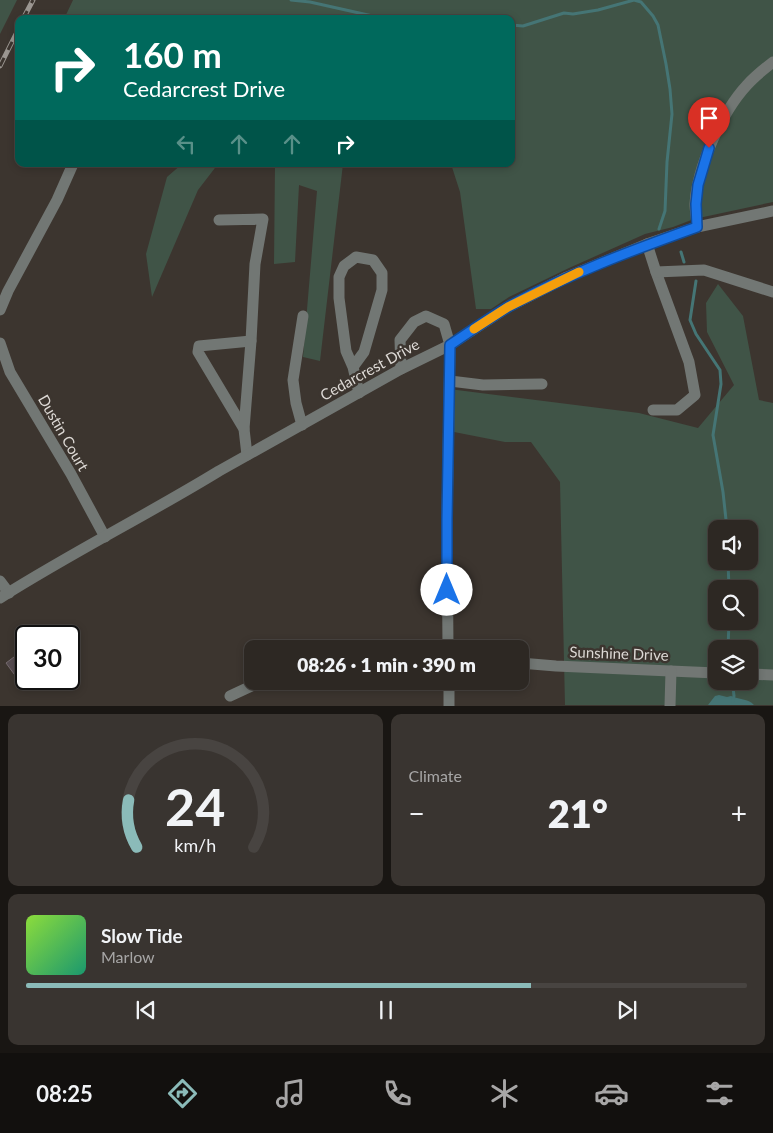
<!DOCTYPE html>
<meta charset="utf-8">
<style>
:root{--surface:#2d2823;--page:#393430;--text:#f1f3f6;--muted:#a7a6a6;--line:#484441;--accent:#8bbbb9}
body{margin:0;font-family:Lato,sans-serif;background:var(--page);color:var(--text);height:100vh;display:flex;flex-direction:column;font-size:19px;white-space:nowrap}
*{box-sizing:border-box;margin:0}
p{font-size:16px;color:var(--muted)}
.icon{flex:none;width:28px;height:28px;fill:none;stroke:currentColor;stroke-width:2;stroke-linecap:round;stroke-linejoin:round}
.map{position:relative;height:706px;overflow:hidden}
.sheet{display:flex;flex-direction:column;gap:8px;padding:8px;background:#191613;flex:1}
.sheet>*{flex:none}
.guide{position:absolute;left:15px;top:15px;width:500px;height:152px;border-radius:10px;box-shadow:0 2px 8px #0003,0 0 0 1px var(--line);background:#00695c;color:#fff;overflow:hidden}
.tools{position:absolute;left:708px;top:520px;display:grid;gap:10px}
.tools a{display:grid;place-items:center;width:50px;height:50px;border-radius:10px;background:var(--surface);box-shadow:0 2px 8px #0003,0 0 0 1px var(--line);font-size:25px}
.speed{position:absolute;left:15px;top:625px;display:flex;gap:10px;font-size:25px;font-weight:700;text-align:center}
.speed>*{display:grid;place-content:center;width:65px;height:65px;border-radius:50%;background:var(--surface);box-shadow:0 2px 8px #0003,0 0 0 1px var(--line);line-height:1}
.speed .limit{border:2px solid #111;border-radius:8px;background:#fff;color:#111}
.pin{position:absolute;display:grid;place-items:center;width:42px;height:42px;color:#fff;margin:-51px -21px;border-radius:50% 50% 50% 0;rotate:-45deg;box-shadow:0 0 5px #0007}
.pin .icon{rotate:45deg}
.me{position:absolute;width:55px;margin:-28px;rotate:0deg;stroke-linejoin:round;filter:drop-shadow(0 0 4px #0008)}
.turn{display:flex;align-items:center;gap:18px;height:105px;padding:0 25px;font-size:22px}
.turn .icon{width:65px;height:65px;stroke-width:2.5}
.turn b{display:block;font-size:35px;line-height:42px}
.lanes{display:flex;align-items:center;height:48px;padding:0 25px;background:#0003;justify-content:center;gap:25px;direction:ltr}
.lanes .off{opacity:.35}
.big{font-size:38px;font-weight:800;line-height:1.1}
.sheet .card{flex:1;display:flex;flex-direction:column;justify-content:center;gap:8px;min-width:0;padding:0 18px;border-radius:10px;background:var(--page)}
.sheet .dial{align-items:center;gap:0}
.dial svg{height:130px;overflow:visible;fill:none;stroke:var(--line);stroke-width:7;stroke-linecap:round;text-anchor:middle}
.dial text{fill:var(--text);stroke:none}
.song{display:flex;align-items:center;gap:15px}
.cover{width:60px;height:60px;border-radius:8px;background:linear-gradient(135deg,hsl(90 70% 55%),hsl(160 70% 35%))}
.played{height:5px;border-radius:2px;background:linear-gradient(90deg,var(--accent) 70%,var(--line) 70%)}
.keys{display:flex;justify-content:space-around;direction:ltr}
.heat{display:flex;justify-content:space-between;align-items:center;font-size:28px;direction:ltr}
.sheet .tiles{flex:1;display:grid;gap:8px;grid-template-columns:1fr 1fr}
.card:last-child{grid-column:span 2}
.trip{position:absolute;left:244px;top:640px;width:285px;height:50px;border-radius:10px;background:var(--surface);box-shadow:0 2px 8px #0003,0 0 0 1px var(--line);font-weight:800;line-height:50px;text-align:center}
.dock{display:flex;height:80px;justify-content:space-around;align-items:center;background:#12100e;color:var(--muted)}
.dock .icon{width:35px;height:35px}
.dock .current{color:var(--accent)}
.dock b{font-size:22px;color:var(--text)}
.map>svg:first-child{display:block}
.green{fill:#405447;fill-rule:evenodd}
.water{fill:#457575}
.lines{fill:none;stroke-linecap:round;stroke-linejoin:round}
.stream{stroke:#457575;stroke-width:3}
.building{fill:#564c50;stroke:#766b6f}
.minor{stroke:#727774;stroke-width:11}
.rail-casing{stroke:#9b9691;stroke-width:5}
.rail{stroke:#3c352f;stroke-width:3;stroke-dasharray:9;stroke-linecap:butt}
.route-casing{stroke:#114b97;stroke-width:12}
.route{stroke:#1a73e8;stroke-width:9}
.slow{stroke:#f59e0b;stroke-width:9}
.labels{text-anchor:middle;stroke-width:5;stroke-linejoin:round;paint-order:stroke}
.street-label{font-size:15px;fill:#ddd9d5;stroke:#3c352f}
</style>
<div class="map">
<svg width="773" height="706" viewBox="0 0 773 706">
<rect width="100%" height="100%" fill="#3c352f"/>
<!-- green -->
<g class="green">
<polygon points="0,0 17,0 0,34"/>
<polygon points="73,0 773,0 773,202 694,219 673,227 645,234 569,268 509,297 491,309 476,309 460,192 451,164 511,164 511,19 64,19"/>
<polygon points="182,164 218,164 198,190 152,297 146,254 167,177"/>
<polygon points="275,164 343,164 320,361 303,357 317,191 299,185 295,262 274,264"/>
<path d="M718 284 743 316 759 400 773 403V705H565L560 482 531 442H505L449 431V389L639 413 698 428 734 385 707 332 706 303ZM716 529H749V561H716ZM716 589H749V621H716ZM716 649H749V681H716Z"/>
</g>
<!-- water -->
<path class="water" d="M719 695 727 697 731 696C739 700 748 698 754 705H708L715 696Z"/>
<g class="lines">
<!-- stream -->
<g class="stream">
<polyline points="291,0 310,2 386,19"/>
<polyline points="511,25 523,26 564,13 573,14 598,10 634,0 641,2 653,16 658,25 666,64 670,89 672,114 667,162 665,211 659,229"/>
<polyline points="681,252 684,262"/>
<polyline points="696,281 690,320 696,334 720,370 721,384 713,435 723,492 727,529"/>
<polyline points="728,561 729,589"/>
<polyline points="728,649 729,621"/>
<polyline points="733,701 734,696 733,687"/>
</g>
</g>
<!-- building -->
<polygon class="building" points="26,648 26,671 17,678 6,663"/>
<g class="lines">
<!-- minor -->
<g class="minor">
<polyline points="219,220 263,219 255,264 251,341 199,346 198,352 244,429 247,455"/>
<path d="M697 227C697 219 695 211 695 204 697 167 722 112 747 85 755 76 764 69 773 62"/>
<polyline points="647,244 656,272 689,362 695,395 677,410 653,410"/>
<polyline points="656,272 704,270 773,292"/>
<polyline points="0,310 8,291 57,200 73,164"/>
<polyline points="0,343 10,372 71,474 105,537"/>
<polyline points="353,367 364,352 382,290 382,273 373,260 356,257 344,266 339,277 339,298 346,351 353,367 359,393"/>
<polyline points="401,369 400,340 414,322 426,316 444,324 450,345 447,519 448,649"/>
<polyline points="450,381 483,385 542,384"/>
<polyline points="302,425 296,403 293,380 303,316"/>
<polyline points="244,429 251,341"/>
<polyline points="0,581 9,593"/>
<path d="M0 598C71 553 147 515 219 471L401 369 450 345 508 307 567 277 647 244 697 227 773 211"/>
<path d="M323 649C336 646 349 645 362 645 390 644 420 644 448 649"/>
<polyline points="520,663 556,666 716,673"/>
<polyline points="749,674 773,675"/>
<polyline points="449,681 449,706"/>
<polyline points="230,696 262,681"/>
<polyline points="670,706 671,671"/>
</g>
<!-- rail casing -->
<g class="rail-casing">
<g id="rail">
<polyline points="23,19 33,0"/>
<polyline points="0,66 19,28"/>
</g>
</g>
<!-- rail -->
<use href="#rail" class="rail"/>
</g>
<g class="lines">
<!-- route casing -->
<g class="route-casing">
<path id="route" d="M447 590V519L450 345C469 332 488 319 508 307 568 274 633 250 697 227L696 204 698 185 709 148"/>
</g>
<!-- route -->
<use href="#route" class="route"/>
<!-- slow -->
<polyline class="slow" points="474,329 508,307 579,272"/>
</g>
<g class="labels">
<!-- street labels -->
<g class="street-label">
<text transform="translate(370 370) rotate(-29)" y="5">Cedarcrest Drive</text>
<text transform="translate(63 433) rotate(60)" y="5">Dustin Court</text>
<text transform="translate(619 654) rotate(2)" y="5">Sunshine Drive</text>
</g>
</g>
</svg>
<div class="tools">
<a><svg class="icon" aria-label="sound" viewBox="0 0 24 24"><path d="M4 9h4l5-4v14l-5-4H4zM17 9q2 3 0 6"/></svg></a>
<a><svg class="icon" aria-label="search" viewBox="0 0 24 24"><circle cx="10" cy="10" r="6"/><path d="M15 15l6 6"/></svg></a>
<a><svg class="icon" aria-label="layers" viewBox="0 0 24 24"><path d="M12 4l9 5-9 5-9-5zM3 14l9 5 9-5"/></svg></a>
</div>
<div class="speed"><div class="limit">30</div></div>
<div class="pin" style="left:709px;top:148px;background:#d93025"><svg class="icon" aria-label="arrive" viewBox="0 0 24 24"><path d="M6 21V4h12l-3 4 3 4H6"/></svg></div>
<svg class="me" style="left:447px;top:590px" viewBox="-20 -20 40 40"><circle r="19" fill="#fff"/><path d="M0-13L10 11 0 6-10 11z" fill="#1a73e8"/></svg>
<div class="trip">08:26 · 1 min · 390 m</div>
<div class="guide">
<div class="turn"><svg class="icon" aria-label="right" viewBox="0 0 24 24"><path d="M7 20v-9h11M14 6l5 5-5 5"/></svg><div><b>160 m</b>Cedarcrest Drive</div></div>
<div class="lanes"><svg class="icon off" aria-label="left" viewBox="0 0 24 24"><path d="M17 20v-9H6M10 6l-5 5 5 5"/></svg><svg class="icon off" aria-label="ahead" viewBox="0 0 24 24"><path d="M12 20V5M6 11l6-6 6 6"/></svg><svg class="icon off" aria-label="ahead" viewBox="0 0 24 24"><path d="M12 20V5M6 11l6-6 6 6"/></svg><svg class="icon" aria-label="right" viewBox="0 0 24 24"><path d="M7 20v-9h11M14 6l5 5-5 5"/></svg></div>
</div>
</div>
<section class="sheet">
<div class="tiles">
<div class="card dial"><svg viewBox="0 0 100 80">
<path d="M14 69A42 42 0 1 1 86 69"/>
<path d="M14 69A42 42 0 0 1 9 40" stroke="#8bbbb9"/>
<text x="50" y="56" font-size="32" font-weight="700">24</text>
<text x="50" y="72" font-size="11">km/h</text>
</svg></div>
<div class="card"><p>Climate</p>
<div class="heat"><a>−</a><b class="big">21°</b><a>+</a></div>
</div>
<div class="card">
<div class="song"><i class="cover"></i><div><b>Slow Tide</b><p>Marlow</p></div></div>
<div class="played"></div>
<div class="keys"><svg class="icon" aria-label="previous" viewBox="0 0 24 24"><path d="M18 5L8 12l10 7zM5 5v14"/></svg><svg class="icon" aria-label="pause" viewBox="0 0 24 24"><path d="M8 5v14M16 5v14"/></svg><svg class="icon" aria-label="next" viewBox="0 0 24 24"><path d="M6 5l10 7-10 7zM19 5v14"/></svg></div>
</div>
</div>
</section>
<nav class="dock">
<b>08:25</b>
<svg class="icon current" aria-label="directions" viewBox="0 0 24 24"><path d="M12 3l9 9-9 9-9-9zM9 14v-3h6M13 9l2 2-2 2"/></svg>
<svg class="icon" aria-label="music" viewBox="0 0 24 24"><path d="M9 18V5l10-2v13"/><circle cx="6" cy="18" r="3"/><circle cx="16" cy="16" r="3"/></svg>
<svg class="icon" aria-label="phone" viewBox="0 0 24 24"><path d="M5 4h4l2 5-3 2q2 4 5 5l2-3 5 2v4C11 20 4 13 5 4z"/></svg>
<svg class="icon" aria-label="climate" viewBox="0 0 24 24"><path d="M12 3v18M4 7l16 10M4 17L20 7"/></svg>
<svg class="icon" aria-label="car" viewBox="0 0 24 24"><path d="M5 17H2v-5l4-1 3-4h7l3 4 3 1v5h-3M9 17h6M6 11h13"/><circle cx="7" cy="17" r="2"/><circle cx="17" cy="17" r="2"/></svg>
<svg class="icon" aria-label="filters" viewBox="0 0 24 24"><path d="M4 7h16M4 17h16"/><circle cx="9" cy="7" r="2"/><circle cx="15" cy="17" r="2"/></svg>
</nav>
